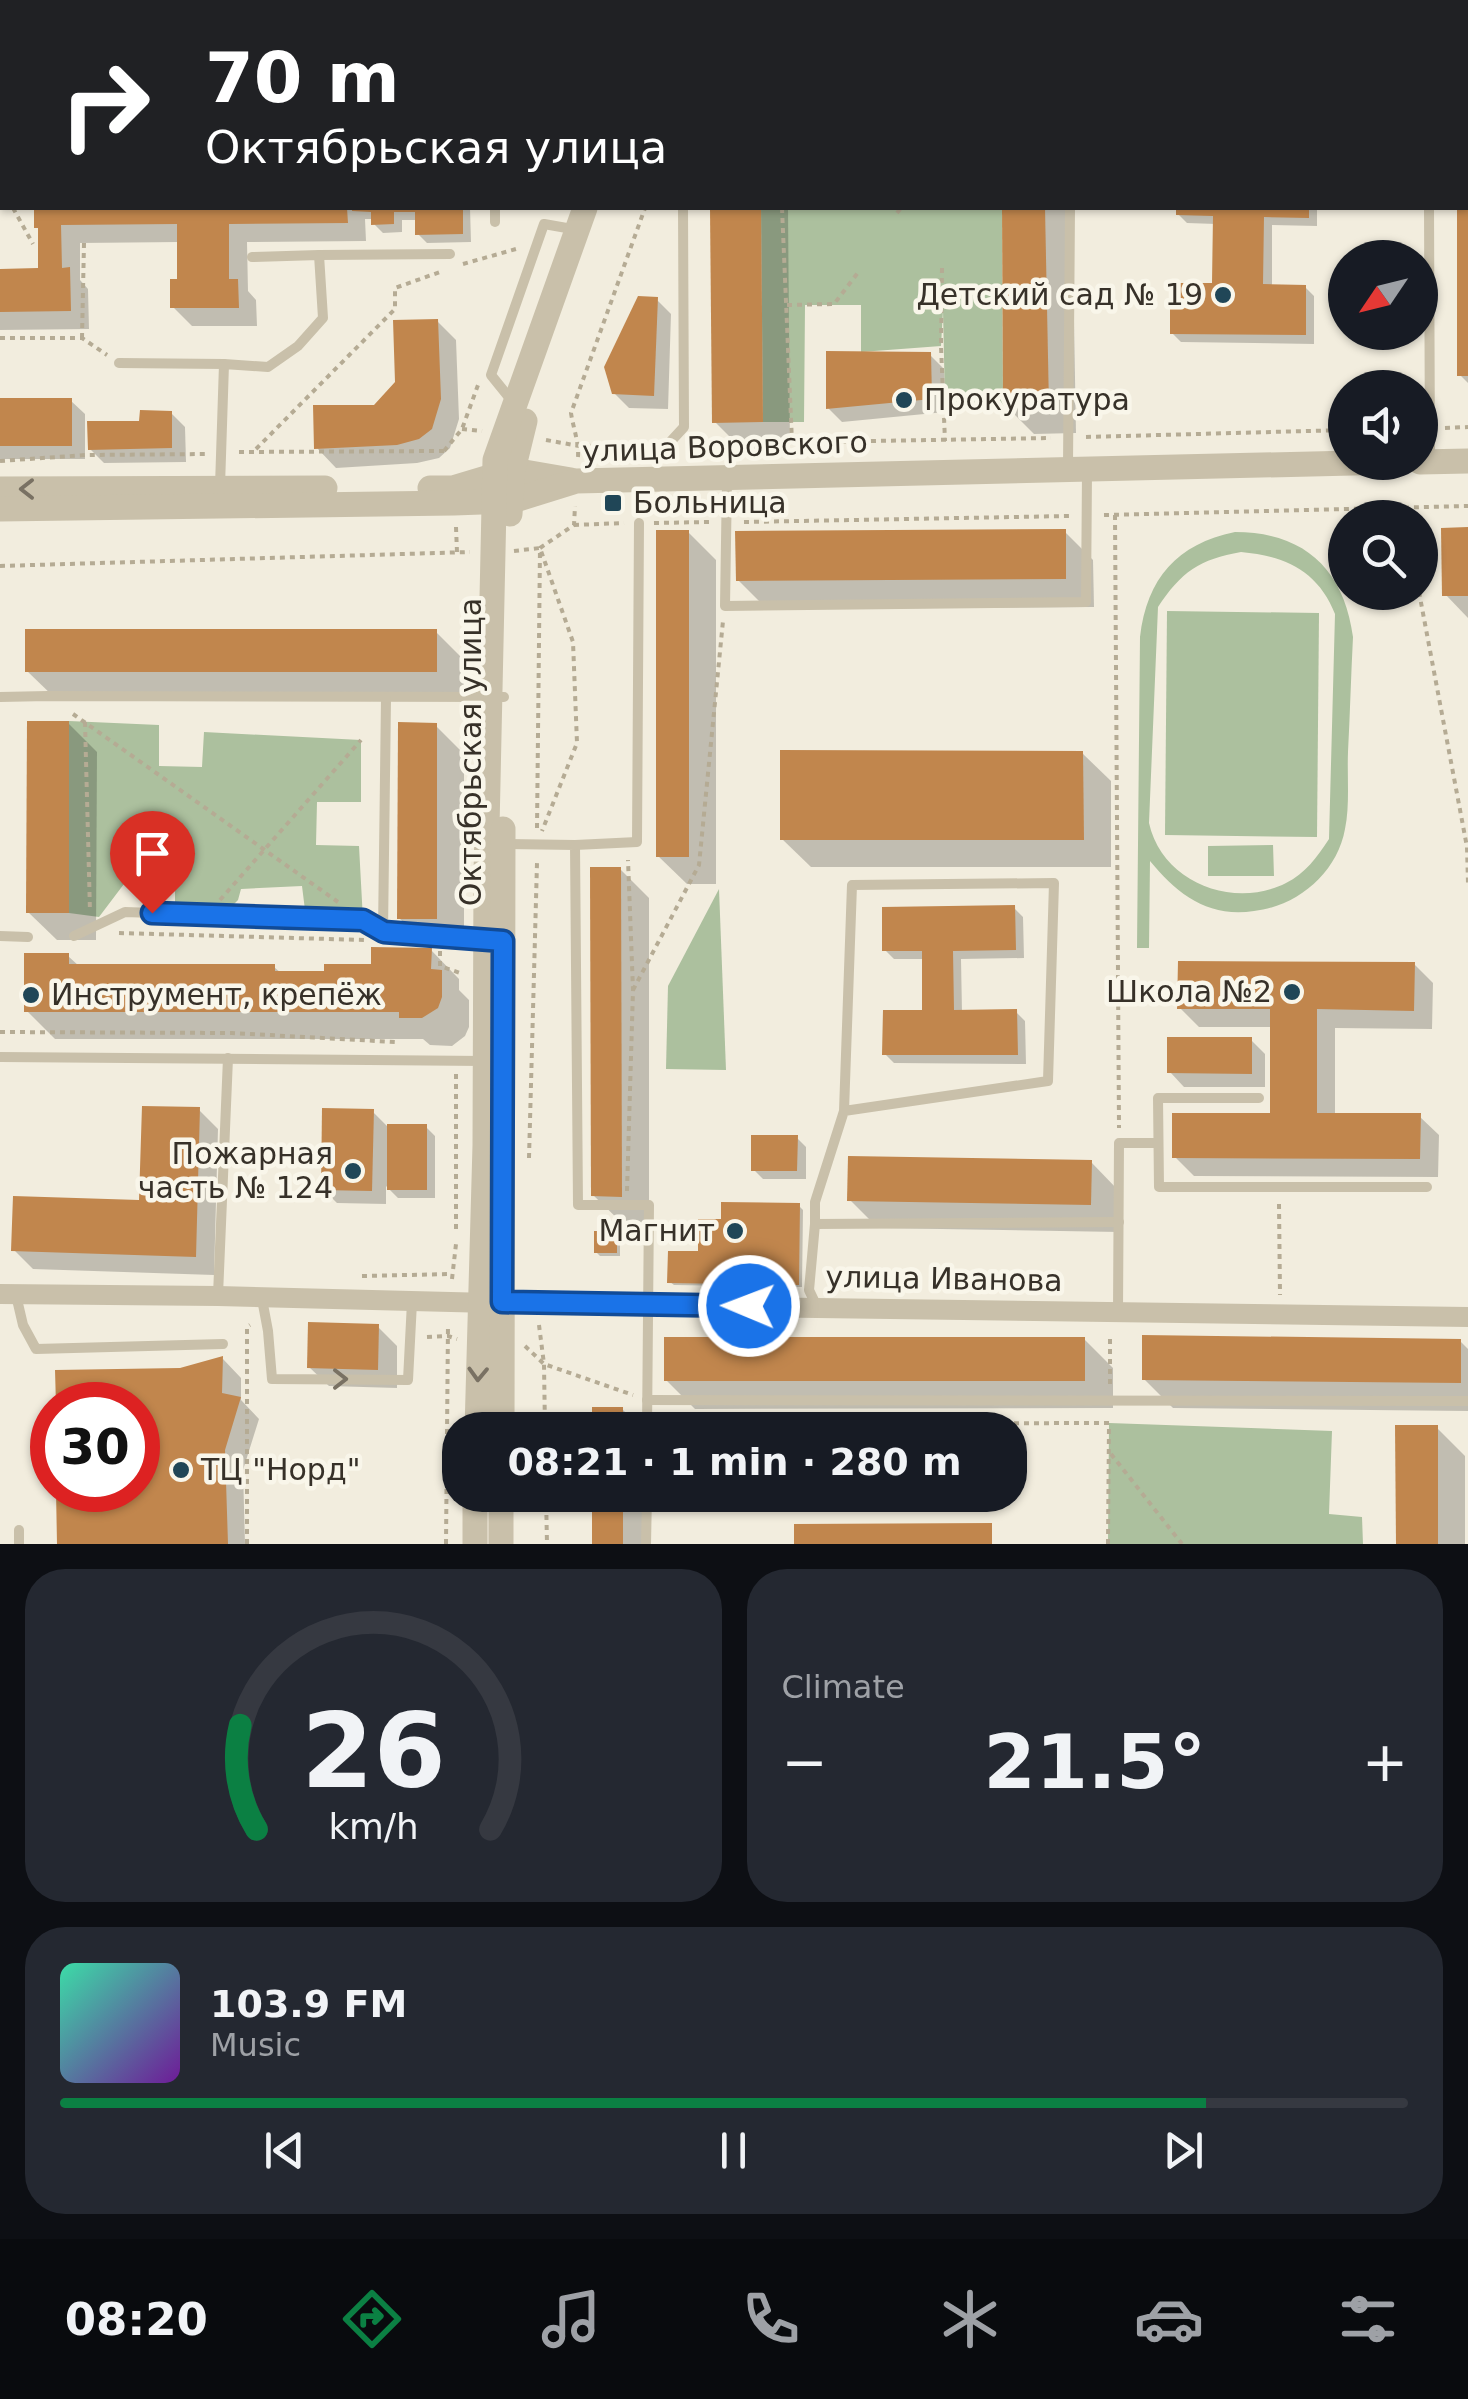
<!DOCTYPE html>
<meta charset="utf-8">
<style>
:root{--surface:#171b24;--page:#242831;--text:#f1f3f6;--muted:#9ea1a6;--line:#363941;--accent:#0b8043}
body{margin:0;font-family:"DejaVu Sans",sans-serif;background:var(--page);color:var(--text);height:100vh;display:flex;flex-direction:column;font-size:38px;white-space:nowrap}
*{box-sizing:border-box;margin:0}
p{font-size:32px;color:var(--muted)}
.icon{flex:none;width:55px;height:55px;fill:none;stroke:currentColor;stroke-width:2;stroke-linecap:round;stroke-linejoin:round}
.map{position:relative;height:1544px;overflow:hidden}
.side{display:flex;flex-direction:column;gap:25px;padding:25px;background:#0d0f14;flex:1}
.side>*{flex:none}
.top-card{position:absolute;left:0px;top:0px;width:1470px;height:210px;box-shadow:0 2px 8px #0004;background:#202124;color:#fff;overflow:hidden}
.needle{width:65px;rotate:235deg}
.controls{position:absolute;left:1328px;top:240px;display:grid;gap:20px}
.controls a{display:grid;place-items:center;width:110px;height:110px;border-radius:50%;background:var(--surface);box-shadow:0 2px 8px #0004;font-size:50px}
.speed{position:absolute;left:30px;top:1382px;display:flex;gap:20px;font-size:50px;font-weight:700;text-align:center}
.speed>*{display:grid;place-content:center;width:130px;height:130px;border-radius:50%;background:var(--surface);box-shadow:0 2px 8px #0004;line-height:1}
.speed .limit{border:15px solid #d22;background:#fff;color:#111}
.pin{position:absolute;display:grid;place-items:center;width:85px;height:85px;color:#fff;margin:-102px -42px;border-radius:50% 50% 50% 0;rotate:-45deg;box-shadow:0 0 10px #0007}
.pin .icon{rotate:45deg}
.me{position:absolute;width:110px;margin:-55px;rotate:271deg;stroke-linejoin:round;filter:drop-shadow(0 0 8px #0008)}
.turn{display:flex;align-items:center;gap:35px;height:210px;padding:0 40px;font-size:45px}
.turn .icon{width:130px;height:130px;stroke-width:2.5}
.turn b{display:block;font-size:70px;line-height:85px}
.big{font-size:75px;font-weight:700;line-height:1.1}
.side .tile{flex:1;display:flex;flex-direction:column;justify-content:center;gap:15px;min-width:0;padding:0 35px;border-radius:40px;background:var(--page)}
.side .dial{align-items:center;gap:0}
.dial svg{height:260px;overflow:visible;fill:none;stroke:var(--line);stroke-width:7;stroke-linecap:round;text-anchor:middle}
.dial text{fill:var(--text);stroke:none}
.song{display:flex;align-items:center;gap:30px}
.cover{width:120px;height:120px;border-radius:15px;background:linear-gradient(135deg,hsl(160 70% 55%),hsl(280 70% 35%))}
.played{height:10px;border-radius:5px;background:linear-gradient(90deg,var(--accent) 85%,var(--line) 85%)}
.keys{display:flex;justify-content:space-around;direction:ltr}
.heat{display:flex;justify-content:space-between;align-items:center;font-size:55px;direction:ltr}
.side .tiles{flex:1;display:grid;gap:25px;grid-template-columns:1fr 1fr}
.tile:last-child{grid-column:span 2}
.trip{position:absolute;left:442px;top:1412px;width:585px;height:100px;border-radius:40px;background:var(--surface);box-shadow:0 2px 8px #0004;font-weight:700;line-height:100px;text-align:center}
.tabs{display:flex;height:160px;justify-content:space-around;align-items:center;background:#090b0e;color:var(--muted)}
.tabs .icon{width:70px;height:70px}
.tabs .selected{color:var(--accent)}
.tabs b{font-size:45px;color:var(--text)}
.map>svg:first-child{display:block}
.green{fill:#acc09e;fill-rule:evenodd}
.shadow{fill:#0003}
.building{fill:#c1864d}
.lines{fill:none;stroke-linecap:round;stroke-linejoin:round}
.path{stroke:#b5ab94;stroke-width:4;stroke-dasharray:5 5;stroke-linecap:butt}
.service{stroke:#c9c0aa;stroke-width:10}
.minor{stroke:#c9c0aa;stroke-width:20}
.tertiary{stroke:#c9c0aa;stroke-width:25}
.oneway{stroke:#797163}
.route-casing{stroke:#114b97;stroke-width:25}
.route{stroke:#1a73e8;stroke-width:18}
.poi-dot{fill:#204657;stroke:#f9f6ea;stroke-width:4}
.labels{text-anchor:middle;stroke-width:9;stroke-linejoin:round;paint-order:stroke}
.poi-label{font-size:30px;fill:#373129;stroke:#f9f6ea;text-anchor:end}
.street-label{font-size:30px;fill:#373129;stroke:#f9f6ea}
</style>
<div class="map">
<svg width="1468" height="1544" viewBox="0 0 1468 1544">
<rect width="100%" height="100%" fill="#f2edde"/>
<!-- green -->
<g class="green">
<polygon points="761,208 1002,208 1003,407 945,404 943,310 941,346 861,352 861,305 805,305 804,422 763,422"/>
<path d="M1235 532C1304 532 1344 569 1353 637 1351 675 1350 714 1348 752 1347 777 1350 805 1345 829 1337 873 1298 906 1254 911 1208 918 1177 894 1150 861L1149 948H1137L1140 637C1147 578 1177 544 1235 532ZM1241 552C1285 556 1318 571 1335 614L1329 839C1317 857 1305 874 1286 883 1233 910 1162 882 1149 823L1158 607C1181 572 1200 559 1241 552Z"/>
<polygon points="1167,611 1319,613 1317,837 1165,835"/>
<polygon points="69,721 159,725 159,766 202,767 204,732 361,740 361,802 317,802 316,845 359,846 363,920 306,918 302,886 241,889 238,900 229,909 175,905 175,862 130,866 127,880 99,917 69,913"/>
<polygon points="1273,845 1274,876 1208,876 1208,846"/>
<polygon points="719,889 726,1070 666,1069 668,986"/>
<polygon points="1109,1423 1332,1431 1329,1514 1362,1517 1363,1544 1108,1544"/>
</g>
<!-- shadow -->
<g class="shadow">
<polygon points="1092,0 1206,0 1208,2 1090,2"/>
<polygon points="1468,128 1468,383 1460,375 1460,208 1468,208"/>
<polygon points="36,208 470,208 471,242 427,243 418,234 418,220 402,220 402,232 383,233 374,224 373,219 365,219 366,241 247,242 248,291 256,300 257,326 192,326 173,307 180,281 180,242 80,243 80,280 88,289 89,329 0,330 0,271 41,271 40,231 37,227"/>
<polygon points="713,208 788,208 790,450 743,450 715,422"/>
<polygon points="1004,208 1072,208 1076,433 1034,434 1006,406"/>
<polygon points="1178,208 1317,208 1317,226 1272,225 1272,287 1305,287 1314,296 1314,344 1181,342 1172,333 1215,286 1216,224 1187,223 1178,214"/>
<polygon points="657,300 671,314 668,409 629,408 614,393"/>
<polygon points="437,321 456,340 459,419 450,448 439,458 417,463 336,468 317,448 375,407 398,382"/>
<polygon points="930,355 944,369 945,412 842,422 828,408"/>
<polygon points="70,400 85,414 85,459 0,459 0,401"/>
<polygon points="171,413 185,427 186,462 104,463 90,449 141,423"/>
<polygon points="1468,530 1468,618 1445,594"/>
<polygon points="688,532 716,560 716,884 687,884 658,856"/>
<polygon points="1065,532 1093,560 1094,607 767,609 738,580"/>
<polygon points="436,632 464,660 464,699 56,699 27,671"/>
<polygon points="68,723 97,752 96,940 57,940 28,912"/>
<polygon points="436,726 464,754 464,946 428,946 399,918"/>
<polygon points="1082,753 1111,781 1111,867 811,867 782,839"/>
<polygon points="620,869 649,898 649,1224 622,1223 593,1195"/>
<polygon points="1014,908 1023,917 1024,958 961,959 962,1012 1016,1012 1025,1021 1026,1064 894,1063 885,1054 925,1013 925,959 894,959 885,950"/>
<polygon points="431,950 459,979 459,990 469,1000 469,1027 465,1036 452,1046 430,1045 423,1039 55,1039 27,1011 68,956 79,966 274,967 281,973 326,974 373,966"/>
<polygon points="1414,964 1433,983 1432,1029 1335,1028 1335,1116 1419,1116 1439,1135 1438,1177 1194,1176 1175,1157 1272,1116 1273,1027 1199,1027 1180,1008"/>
<polygon points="1251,1040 1265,1054 1265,1087 1184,1087 1170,1072"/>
<polygon points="199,1110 218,1129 214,1275 33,1269 14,1250 142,1203"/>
<polygon points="373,1112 388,1127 426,1127 435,1136 435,1198 398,1198 386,1186 386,1204 337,1203 323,1189"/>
<polygon points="797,1138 806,1147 806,1179 763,1179 754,1170"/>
<polygon points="1091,1162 1119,1191 1119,1232 878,1228 850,1200"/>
<polygon points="799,1206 803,1210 802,1287 674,1285 670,1282 700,1253 723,1222"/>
<polygon points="616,1233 620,1237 620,1256 600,1256 596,1252"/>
<polygon points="378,1327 397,1346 397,1388 329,1386 309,1367"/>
<polygon points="1084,1339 1113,1368 1113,1408 695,1409 666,1380"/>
<polygon points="1460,1341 1468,1349 1468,1411 1173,1408 1144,1379"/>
<polygon points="223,1359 241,1378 241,1400 259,1419 243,1470 245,1544 59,1544 59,1490 138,1490 138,1405 58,1405"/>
<polygon points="622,1409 643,1430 595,1430"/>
<polygon points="1437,1428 1465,1456 1465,1544 1398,1544"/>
<rect x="595" y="1495" width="55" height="49"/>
</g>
<!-- building -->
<g class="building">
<polygon points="34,208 347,208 348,223 229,224 229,279 238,279 239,308 170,308 170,279 177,279 177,224 61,225 62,268 70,267 71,311 0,312 0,269 38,268 38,228 34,228"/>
<polygon points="352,208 463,208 463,234 415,235 415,212 394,212 394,224 371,225 371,212 352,211"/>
<polygon points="710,208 761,208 763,422 712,423"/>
<polygon points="1002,208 1045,208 1049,406 1003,407"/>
<polygon points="1176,208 1309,208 1309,218 1264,217 1263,284 1306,285 1306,335 1170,334 1170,283 1212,283 1213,216 1176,215"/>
<rect x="1457" y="208" width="11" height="168"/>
<polygon points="638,296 658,297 654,396 612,394 604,367"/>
<polygon points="438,319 441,399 432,429 419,439 397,445 314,449 313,405 374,405 395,382 393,320"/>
<polygon points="826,351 931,352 932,399 826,409"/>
<rect x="0" y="398" width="72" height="48"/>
<polygon points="140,410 172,411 172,448 88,450 87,421 139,421"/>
<polygon points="1468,527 1468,596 1442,596 1441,528"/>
<polygon points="1066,529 1066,579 736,581 735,531"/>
<rect x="656" y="530" width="33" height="327"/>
<rect x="25" y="629" width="412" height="43"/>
<polygon points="27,721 69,721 69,913 26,913"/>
<polygon points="398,722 437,723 437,919 397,919"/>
<polygon points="780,750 1083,751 1084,840 780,840"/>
<polygon points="590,867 621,867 622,1197 591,1196"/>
<polygon points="1015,905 1016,950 953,951 954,1010 1017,1009 1018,1055 882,1055 883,1010 922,1010 922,951 882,951 882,907"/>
<polygon points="371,947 432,948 431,969 442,970 442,997 438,1008 422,1018 399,1018 399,1012 24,1012 24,953 69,953 69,964 275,964 275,971 324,971 324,964 371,964"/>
<polygon points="1178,961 1415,962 1414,1011 1317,1009 1317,1113 1421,1113 1420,1159 1172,1158 1172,1113 1270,1113 1270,1009 1177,1009"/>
<polygon points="1167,1037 1252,1037 1252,1074 1167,1073"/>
<polygon points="142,1106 200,1107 196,1257 11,1251 13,1196 139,1200"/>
<polygon points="322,1108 374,1109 372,1191 321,1190"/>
<rect x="387" y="1124" width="40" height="66"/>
<polygon points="751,1135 798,1135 797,1171 751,1171"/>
<polygon points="848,1156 1092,1160 1091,1205 847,1201"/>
<polygon points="721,1202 800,1203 799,1285 667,1283 668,1251 698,1251 698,1219 721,1219"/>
<rect x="594" y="1231" width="23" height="22"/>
<polygon points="308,1322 379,1324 378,1370 307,1368"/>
<polygon points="1142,1335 1461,1339 1461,1383 1142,1380"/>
<rect x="664" y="1337" width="421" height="44"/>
<polygon points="223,1356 222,1393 241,1397 225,1450 228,1544 57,1544 56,1490 138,1490 138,1405 56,1405 55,1370 180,1368"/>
<rect x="592" y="1407" width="31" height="23"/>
<polygon points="1395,1425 1438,1425 1438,1544 1396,1544"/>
<rect x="592" y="1495" width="31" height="49"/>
<polygon points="992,1523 992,1544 794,1544 794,1524"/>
</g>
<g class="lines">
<!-- path -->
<g class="path">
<polyline points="120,0 122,2"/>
<polyline points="206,2 207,0"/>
<polyline points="719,2 720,0"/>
<polyline points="0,184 2,188"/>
<polyline points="13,208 33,244"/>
<polyline points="782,208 792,442"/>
<polyline points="897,213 901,208"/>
<polyline points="463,264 516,249"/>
<polyline points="942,268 941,346 945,441"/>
<polyline points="787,305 834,304 860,270"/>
<polyline points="0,338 82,338 107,355"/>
<polyline points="82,338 84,243"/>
<polyline points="1445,428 1468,427"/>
<polyline points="462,429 482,431"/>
<polyline points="1086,437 1345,430"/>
<polyline points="546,440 579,446 646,445"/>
<polyline points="691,444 1051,438"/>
<polyline points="256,449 395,309 395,288 440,272"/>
<polyline points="444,451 462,429 478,385"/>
<polyline points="239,452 444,451"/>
<path d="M578 457C579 442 573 427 571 413L645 208"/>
<polyline points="0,461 86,455 205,454"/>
<polyline points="1104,515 1468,506"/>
<polyline points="1115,515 1119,1128"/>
<polyline points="744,522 1069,516"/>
<polyline points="654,523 709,522"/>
<polyline points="574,525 624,523"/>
<polyline points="456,527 457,552"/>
<polyline points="514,551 540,548 573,642 577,743 542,831"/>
<polyline points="0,566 470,552"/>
<polyline points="1419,592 1467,847 1468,883"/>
<polyline points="73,714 338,902"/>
<polyline points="85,722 90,912"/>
<polyline points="537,828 540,548 574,525 575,506"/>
<polyline points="220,900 361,740"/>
<polyline points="119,933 364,940"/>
<polyline points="440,951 440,966 460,973"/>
<polyline points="633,990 699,865 723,621"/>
<polyline points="0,1032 232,1033 395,1042"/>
<polyline points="456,1074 456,1230"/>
<polyline points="529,1158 537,863"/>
<polyline points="627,1191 633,990 628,860"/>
<polyline points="1279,1204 1280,1295"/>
<polyline points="362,1276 452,1274"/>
<polyline points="452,1279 456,1244"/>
<polyline points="539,1325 544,1364 545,1430"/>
<polyline points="427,1337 448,1336 457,1339"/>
<polyline points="525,1346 544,1364 633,1395"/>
<polyline points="1110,1384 1110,1334"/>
<polyline points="664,1424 1109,1423"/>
<polyline points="1111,1454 1182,1544"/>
<polyline points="546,1495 547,1544"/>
<polyline points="247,1544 247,1327 250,1325"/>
<polyline points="446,1544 448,1324"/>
<polyline points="1108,1544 1109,1424"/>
</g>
<!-- service -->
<g class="service">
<polyline points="0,0 39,2"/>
<polyline points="992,0 992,2"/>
<polyline points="1336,0 1338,2"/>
<polyline points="500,2 503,0"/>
<polyline points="1217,2 1220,0"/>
<polyline points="0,150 2,149"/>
<polyline points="495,208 495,222"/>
<polyline points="1429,208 1430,461"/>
<polyline points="319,255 450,254"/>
<polyline points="119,363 224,364"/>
<polyline points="512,401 491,375 544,224 578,230"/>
<polyline points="661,452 684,427 683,208"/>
<polyline points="1068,466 1070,208"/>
<polyline points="727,479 725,606 1086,602 1087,472"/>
<polyline points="220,486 224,364 268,367 298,346 323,318 319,255 252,257"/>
<polyline points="0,697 48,696 504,697"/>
<polyline points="503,844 575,845 578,1205 649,1205 647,1430"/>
<polyline points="575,845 637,842 639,523"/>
<polyline points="383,932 386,698"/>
<polyline points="0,936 28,937"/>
<polyline points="74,936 125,912 363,920 383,932 487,940"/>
<polyline points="0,1057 484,1061"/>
<polyline points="1259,1098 1158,1098 1159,1187 1427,1187"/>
<polyline points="815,1224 1119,1222"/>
<polyline points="16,1295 23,1325 36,1349 223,1344"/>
<polyline points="218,1295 228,1058"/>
<polyline points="262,1299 268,1331 272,1379 408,1380 412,1302"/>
<polyline points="817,1307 809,1290 815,1224 815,1202 844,1111 852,885 1054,883 1048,1081 844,1111"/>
<polyline points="1118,1311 1119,1143 1158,1143"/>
<polyline points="647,1400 1468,1401"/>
<polyline points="19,1544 19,1530"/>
<polyline points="646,1544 647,1495"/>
</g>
<!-- minor -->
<g class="minor">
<polyline points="837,0 887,2"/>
<polyline points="929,2 952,0"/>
<polyline points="0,1294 218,1296 530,1304 1468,1317"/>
</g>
<!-- tertiary -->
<g class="tertiary">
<polyline points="668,2 669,0"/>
<polyline points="1420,462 1468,461"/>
<polyline points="430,488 453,488 513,470 571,480"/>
<polyline points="0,489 325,488"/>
<polyline points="0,509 454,503 512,501 576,481 1395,462"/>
<polyline points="510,514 513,470 525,421"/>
<polyline points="477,1430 485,1145 486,874 495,460 585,208"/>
<polyline points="502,1430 503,829"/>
<polyline points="475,1544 475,1495"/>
<polyline points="501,1544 501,1495"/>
</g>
</g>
<!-- one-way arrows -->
<defs><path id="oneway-chevron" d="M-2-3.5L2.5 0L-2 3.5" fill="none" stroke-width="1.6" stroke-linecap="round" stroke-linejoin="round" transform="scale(2.5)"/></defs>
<g class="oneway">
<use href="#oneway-chevron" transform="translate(27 489) rotate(180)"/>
<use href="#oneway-chevron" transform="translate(478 1374) rotate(92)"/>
<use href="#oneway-chevron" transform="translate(340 1379)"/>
</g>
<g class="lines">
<!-- route casing -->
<g class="route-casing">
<polyline id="route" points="152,913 363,920 384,932 503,941 502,1302 749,1306"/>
</g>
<!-- route -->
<use href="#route" class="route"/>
</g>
<!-- markers -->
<g class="poi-dot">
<circle cx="1223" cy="295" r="10"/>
<circle cx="904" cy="400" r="10"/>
<rect x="603" y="493" width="20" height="20" rx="5"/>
<circle cx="1292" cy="992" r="10"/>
<circle cx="31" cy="995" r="10"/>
<circle cx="353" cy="1171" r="10"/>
<circle cx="735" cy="1231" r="10"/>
<circle cx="181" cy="1470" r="10"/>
</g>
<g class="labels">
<!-- poi labels -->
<g class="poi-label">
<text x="1203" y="305">Детский сад № 19</text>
<text x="924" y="410" text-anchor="start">Прокуратура</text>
<text x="633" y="513" text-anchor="start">Больница</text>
<text x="1272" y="1002">Школа №2</text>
<text x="51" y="1005" text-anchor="start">Инструмент, крепёж</text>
<text x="333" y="1164">Пожарная<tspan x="333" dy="34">часть № 124</tspan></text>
<text x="715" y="1241">Магнит</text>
<text x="201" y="1480" text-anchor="start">ТЦ "Норд"</text>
</g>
<!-- street labels -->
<g class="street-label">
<text transform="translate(725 447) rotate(-2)" y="10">улица Воровского</text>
<text transform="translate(471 752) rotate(-90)" y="10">Октябрьская улица</text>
<text transform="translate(944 1279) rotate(1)" y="10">улица Иванова</text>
</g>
</g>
</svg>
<div class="controls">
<a><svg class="needle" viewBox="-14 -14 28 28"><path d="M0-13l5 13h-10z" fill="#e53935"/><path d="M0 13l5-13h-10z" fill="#9ea1a6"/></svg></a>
<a><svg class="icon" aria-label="sound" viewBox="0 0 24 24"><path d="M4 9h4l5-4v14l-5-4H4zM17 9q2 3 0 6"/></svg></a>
<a><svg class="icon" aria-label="search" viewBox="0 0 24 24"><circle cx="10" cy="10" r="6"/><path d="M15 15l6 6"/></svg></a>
</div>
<div class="speed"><div class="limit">30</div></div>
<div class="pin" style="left:152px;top:913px;background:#d93025"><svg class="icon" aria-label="arrive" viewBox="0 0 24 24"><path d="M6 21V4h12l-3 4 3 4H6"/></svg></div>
<svg class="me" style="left:749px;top:1306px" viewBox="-20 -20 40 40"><circle r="17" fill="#1a73e8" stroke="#fff" stroke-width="3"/><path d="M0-11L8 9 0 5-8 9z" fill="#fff"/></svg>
<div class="trip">08:21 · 1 min · 280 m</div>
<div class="top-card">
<div class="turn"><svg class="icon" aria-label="right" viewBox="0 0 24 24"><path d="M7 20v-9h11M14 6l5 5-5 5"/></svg><div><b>70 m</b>Октябрьская улица</div></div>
</div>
</div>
<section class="side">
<div class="tiles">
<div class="tile dial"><svg viewBox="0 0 100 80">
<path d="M14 69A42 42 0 1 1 86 69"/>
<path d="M14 69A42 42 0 0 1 9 37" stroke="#0b8043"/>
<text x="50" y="56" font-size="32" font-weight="700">26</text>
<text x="50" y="72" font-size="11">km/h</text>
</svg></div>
<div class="tile"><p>Climate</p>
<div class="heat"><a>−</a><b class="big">21.5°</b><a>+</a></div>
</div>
<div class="tile">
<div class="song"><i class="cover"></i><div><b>103.9 FM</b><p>Music</p></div></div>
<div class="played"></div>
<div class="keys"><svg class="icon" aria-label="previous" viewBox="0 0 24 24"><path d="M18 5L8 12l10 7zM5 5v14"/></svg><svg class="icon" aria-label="pause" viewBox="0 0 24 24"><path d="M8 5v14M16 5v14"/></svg><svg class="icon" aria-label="next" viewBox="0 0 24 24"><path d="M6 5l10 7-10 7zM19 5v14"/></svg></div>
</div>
</div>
</section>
<nav class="tabs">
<b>08:20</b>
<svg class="icon selected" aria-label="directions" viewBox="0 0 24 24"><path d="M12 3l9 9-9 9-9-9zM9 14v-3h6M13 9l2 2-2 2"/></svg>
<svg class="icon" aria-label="music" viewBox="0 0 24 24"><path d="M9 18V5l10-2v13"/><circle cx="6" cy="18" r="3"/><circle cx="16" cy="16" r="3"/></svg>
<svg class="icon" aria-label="phone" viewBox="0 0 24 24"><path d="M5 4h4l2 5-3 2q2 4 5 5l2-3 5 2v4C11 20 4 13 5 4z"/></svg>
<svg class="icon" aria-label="climate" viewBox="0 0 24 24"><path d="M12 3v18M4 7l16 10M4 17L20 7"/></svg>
<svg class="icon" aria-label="car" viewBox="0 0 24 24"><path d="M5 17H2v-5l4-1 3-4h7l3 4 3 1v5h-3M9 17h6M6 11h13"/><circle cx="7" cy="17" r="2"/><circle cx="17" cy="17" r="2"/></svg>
<svg class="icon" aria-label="filters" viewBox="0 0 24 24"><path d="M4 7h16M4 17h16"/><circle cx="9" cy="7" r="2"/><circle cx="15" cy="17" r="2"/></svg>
</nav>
